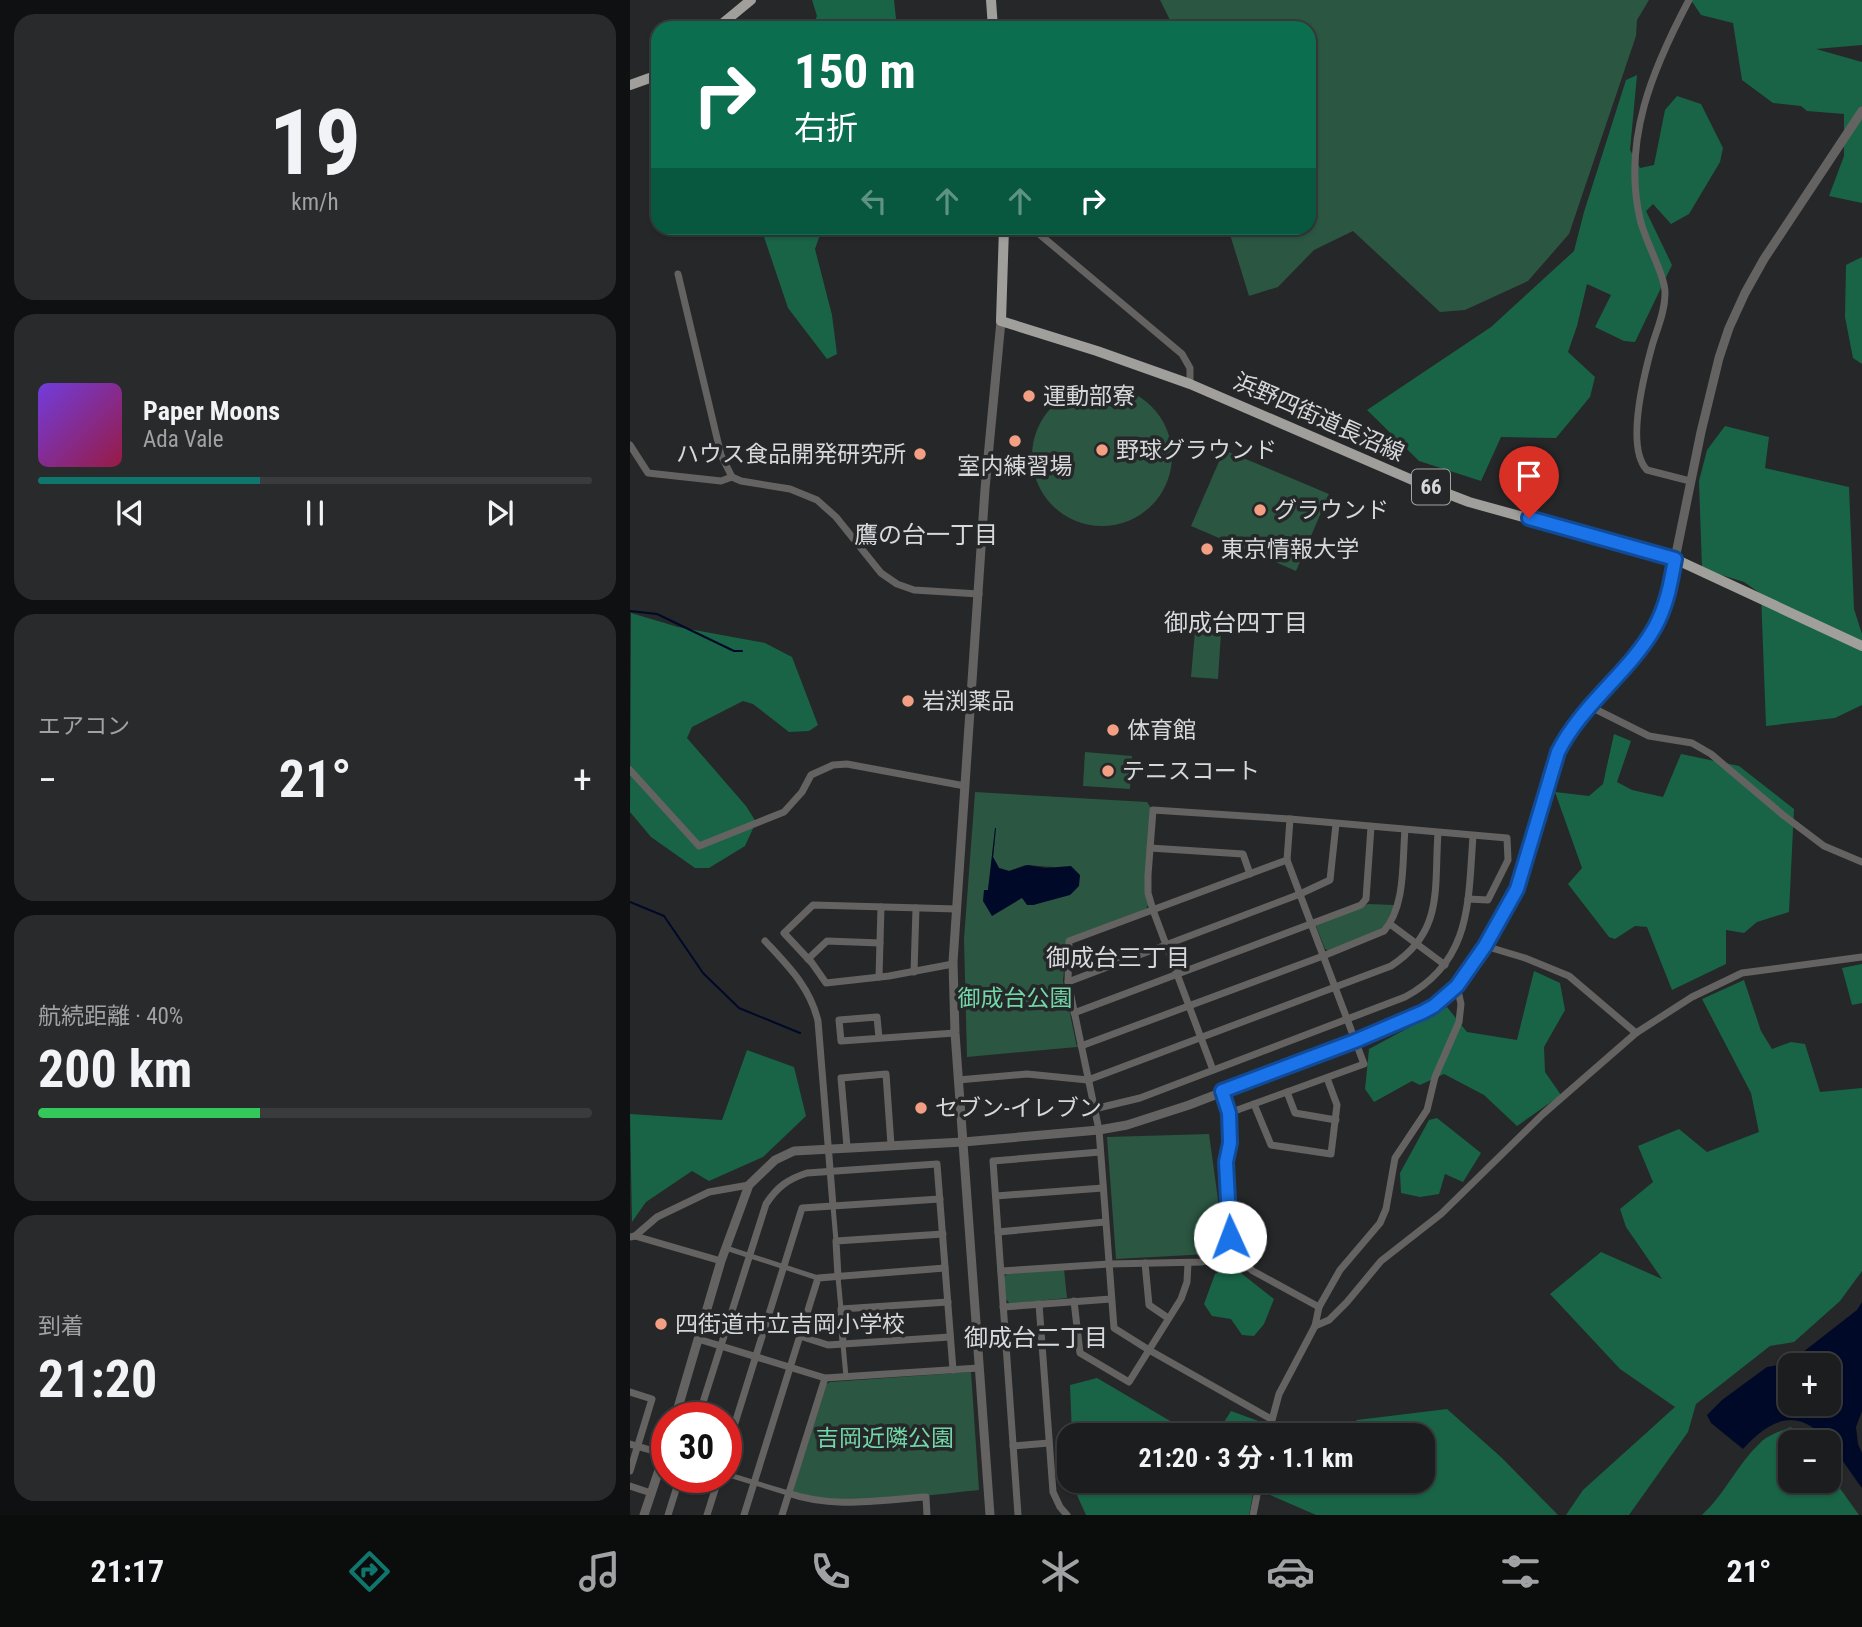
<!DOCTYPE html>
<html lang="ja">
<meta charset="utf-8">
<style>
:root{--surface:#1c1d1f;--page:#292a2c;--text:#f1f3f6;--muted:#a0a2a4;--line:#3a3b3d;--accent:#0f766e}
body{margin:0;font-family:"Roboto Condensed","Noto Sans JP",sans-serif;background:var(--page);color:var(--text);height:100vh;display:flex;flex-direction:column;font-size:26px;white-space:nowrap}
*{box-sizing:border-box;margin:0}
p{font-size:23px;color:var(--muted)}
.icon{flex:none;width:38px;height:38px;fill:none;stroke:currentColor;stroke-width:2;stroke-linecap:round;stroke-linejoin:round}
.map{position:relative;flex:1;overflow:hidden}
.sheet{display:flex;flex-direction:column;gap:14px;padding:14px;background:#0f1011;width:630px}
.sheet>*{flex:none}
.hud{position:absolute;left:21px;top:21px;width:665px;height:214px;border-radius:21px;box-shadow:0 2px 5px #0004,0 0 0 2px var(--line);background:#0b6e4f;color:#fff;overflow:hidden}
.controls{position:absolute;left:1148px;top:1353px;display:grid;gap:14px}
.controls a{display:grid;place-items:center;width:63px;height:63px;border-radius:14px;background:var(--surface);box-shadow:0 2px 5px #0004,0 0 0 2px var(--line);font-size:35px}
.speed{position:absolute;left:21px;top:1402px;display:flex;gap:14px;font-size:35px;font-weight:700;text-align:center}
.speed>*{display:grid;place-content:center;width:91px;height:91px;border-radius:50%;background:var(--surface);box-shadow:0 2px 5px #0004,0 0 0 2px var(--line);line-height:1}
.speed .limit{border:10px solid #d22;background:#fff;color:#111}
.pin{position:absolute;display:grid;place-items:center;width:60px;height:60px;color:#fff;margin:-72px -30px;border-radius:50% 50% 50% 0;rotate:-45deg;box-shadow:0 0 7px #0007}
.pin .icon{rotate:45deg}
.me{position:absolute;width:77px;margin:-38px;rotate:358deg;stroke-linejoin:round;filter:drop-shadow(0 0 5px #0008)}
.turn{display:flex;align-items:center;gap:24px;height:147px;padding:0 28px;font-size:32px}
.turn .icon{width:91px;height:91px;stroke-width:2.5}
.turn b{display:block;font-size:49px;line-height:60px}
.lanes{display:flex;align-items:center;height:66px;padding:0 28px;background:#0003;justify-content:center;gap:35px;direction:ltr}
.lanes .off{opacity:.35}
.big{font-size:52px;font-weight:700;line-height:1.1}
.sheet .tile{flex:1;display:flex;flex-direction:column;justify-content:center;gap:10px;min-width:0;padding:0 24px;border-radius:21px;background:var(--page)}
.sheet .dial{align-items:center;gap:0}
.dial b{font-size:91px;line-height:1}
.song{display:flex;align-items:center;gap:21px}
.cover{width:84px;height:84px;border-radius:10px;background:linear-gradient(135deg,hsl(260 70% 55%),hsl(340 70% 35%))}
.played{height:7px;border-radius:4px;background:linear-gradient(90deg,var(--accent) 40%,var(--line) 40%)}
.keys{display:flex;justify-content:space-around;direction:ltr}
.heat{display:flex;justify-content:space-between;align-items:center;font-size:38px;direction:ltr}
.charge{height:10px;border-radius:5px;background:linear-gradient(90deg,#34c759 40%,var(--line) 0)}
.trip{position:absolute;left:427px;top:1423px;width:378px;height:70px;border-radius:21px;background:var(--surface);box-shadow:0 2px 5px #0004,0 0 0 2px var(--line);font-weight:700;line-height:70px;text-align:center}
.menu{display:flex;height:112px;justify-content:space-around;align-items:center;background:#0b0c0c;color:var(--muted)}
.menu .icon{width:49px;height:49px}
.menu .current{color:var(--accent)}
.menu b{font-size:32px;color:var(--text)}
main{display:flex;flex:1;min-height:0}
.map>svg:first-child{display:block}
.green{fill:#2b5642;fill-rule:evenodd}
.forest{fill:#196446}
.water{fill:#000928;fill-rule:evenodd}
.lines{fill:none;stroke-linecap:round;stroke-linejoin:round}
.stream{stroke:#000928;stroke-width:2}
.pedestrian{stroke:#646362;stroke-width:5}
.minor{stroke:#646362;stroke-width:7}
.tertiary{stroke:#646362;stroke-width:9}
.primary{stroke:#a09f9c;stroke-width:10}
.route-casing{stroke:#114b97;stroke-width:18}
.route{stroke:#1a73e8;stroke-width:12}
.poi-dot{fill:#f39f83;stroke:#252729;stroke-width:2.5}
.labels{text-anchor:middle;stroke-width:7;stroke-linejoin:round;paint-order:stroke}
.shield{fill:#252729;stroke:#a2a3a5;stroke-width:2}
.shield-label{font-size:21px;font-weight:bold;fill:#d7d8da}
.poi-label{font-size:23px;fill:#d7d8da;stroke:#252729;text-anchor:start}
.street-label{font-size:23px;fill:#d7d8da;stroke:#252729}
.park-label{font-size:23px;fill:#71d7a7;stroke:#252729}
.neighbourhood-label{font-size:24px;fill:#d8d9dd;stroke:#252729}
</style>
<main>
<section class="sheet">
<div class="tile dial"><b>19</b><p>km/h</p></div>
<div class="tile">
<div class="song"><i class="cover"></i><div><b>Paper Moons</b><p>Ada Vale</p></div></div>
<div class="played"></div>
<div class="keys"><svg class="icon" aria-label="previous" viewBox="0 0 24 24"><path d="M18 5L8 12l10 7zM5 5v14"/></svg><svg class="icon" aria-label="pause" viewBox="0 0 24 24"><path d="M8 5v14M16 5v14"/></svg><svg class="icon" aria-label="next" viewBox="0 0 24 24"><path d="M6 5l10 7-10 7zM19 5v14"/></svg></div>
</div>
<div class="tile"><p>エアコン</p>
<div class="heat"><a>−</a><b class="big">21°</b><a>+</a></div>
</div>
<div class="tile"><p>航続距離 · 40%</p><b class="big">200 km</b><div class="charge"></div></div>
<div class="tile"><p>到着</p><b class="big">21:20</b></div>
</section>
<div class="map">
<svg width="1232" height="1515" viewBox="0 0 1232 1515">
<rect width="100%" height="100%" fill="#252729"/>
<!-- green -->
<g class="green">
<polygon points="530,0 1019,0 1007,20 1006,36 939,234 898,281 835,310 810,312 723,231 684,250 648,287 619,296 598,228 679,228 679,28 549,28 541,22"/>
<circle cx="472" cy="456" r="70"/>
<polygon points="594,450 699,494 666,571 561,526"/>
<polygon points="565,631 591,633 588,679 561,677"/>
<polygon points="455,752 502,756 500,789 453,786"/>
<path d="M345 792 517 802 521 808 518 905 516 909 437 939 433 981 447 1047 337 1057 334 939ZM366 829 363 857 369 868 379 871 395 865 423 867 434 896 403 905 393 898 358 890Z"/>
<polygon points="738,904 765,905 753,929 699,951 695,949 686,926 688,923"/>
<polygon points="579,1134 594,1243 579,1254 486,1259 477,1137"/>
<polygon points="434,1269 437,1298 380,1304 376,1299 374,1277 377,1274"/>
<path d="M341 1372 349 1490C297 1495 211 1509 163 1491L195 1385 200 1382Z"/>
</g>
<!-- forest -->
<g class="forest">
<polygon points="182,0 264,0 267,28 182,28 187,16"/>
<polygon points="1061,0 1232,0 1232,45 1186,49 1232,62 1232,203 1199,196 1214,156 1214,114 1177,111 1171,106 1143,103 1112,80 1103,23 1071,15"/>
<polygon points="1007,75 1000,150 1010,168 1024,165 1035,110 1047,96 1071,104 1093,148 1090,162 1059,214 1041,224 1023,204 1016,211 1042,265 1005,342 994,341 965,327 981,295 957,284 947,326 938,352 965,377 960,397 926,438 871,437 851,481 789,461 737,410 861,327 944,251 954,212 996,80"/>
<polygon points="131,228 187,228 191,232 185,249 202,315 207,354 197,359 158,308"/>
<polygon points="1232,257 1232,364 1223,358 1215,317 1216,265"/>
<polygon points="1095,426 1139,437 1135,468 1219,487 1224,609 1232,634 1232,705 1205,718 1136,726 1131,594 1114,582 1072,569 1069,481 1077,450"/>
<polygon points="1,613 48,627 135,643 162,657 188,725 179,731 159,732 123,704 113,701 62,727 57,738 116,806 126,822 115,846 79,868 65,868 21,837 0,812"/>
<polygon points="984,734 1001,741 987,782 1002,790 1033,797 1051,754 1109,766 1164,809 1159,912 1127,922 1114,933 1096,930 1096,964 1042,990 1017,927 1005,926 985,939 979,937 938,884 952,868 925,792 959,796 973,784"/>
<polygon points="1232,964 1232,1003 1222,1005 1212,968"/>
<polygon points="904,971 930,983 935,1010 914,1047 915,1072 931,1095 887,1126 854,1095 814,1074 790,1085 782,1081 744,1102 735,1089 739,1049 817,1007 837,1032 887,1040"/>
<polygon points="1114,980 1131,1031 1142,1049 1161,1042 1175,1044 1190,1092 1232,1088 1232,1271 1210,1301 1164,1342 1140,1346 1066,1404 1058,1432 999,1515 936,1515 953,1490 1045,1407 990,1369 920,1294 971,1252 1032,1279 996,1227 990,1209 1023,1182 1008,1146 1049,1129 1077,1152 1129,1132 1121,1093 1072,999"/>
<polygon points="117,1050 164,1067 176,1116 133,1157 79,1181 62,1171 16,1202 2,1222 0,1114 92,1120"/>
<polygon points="807,1118 851,1153 833,1182 815,1174 809,1194 790,1197 771,1193 770,1173 799,1120"/>
<polygon points="602,1266 644,1299 634,1324 624,1336 612,1335 601,1319 582,1316 574,1304 585,1274"/>
<polygon points="467,1378 564,1435 442,1435 440,1385"/>
<polygon points="817,1409 872,1458 928,1515 686,1515 624,1488 619,1515 456,1515 446,1493 445,1481 665,1480 678,1488 683,1481 793,1480 793,1435 710,1435 727,1420"/>
<polygon points="601,1411 650,1429 649,1435 586,1435"/>
<path d="M1161 1427 1174 1442H1160V1480H1199V1473L1229 1515H1072C1095 1494 1108 1463 1131 1442 1138 1435 1151 1431 1161 1427Z"/>
</g>
<!-- water -->
<g class="water">
<polygon points="365,828 366,828 363,857 369,868 379,871 398,865 415,868 441,866 450,875 449,886 440,895 403,905 397,905 392,898 362,916 353,901 354,890 358,890"/>
<path d="M1232 1302V1411L1226 1427 1228 1444 1232 1453V1488C1197 1440 1171 1385 1113 1449L1081 1423 1077 1415 1092 1400 1137 1367 1159 1363 1227 1310ZM1160 1365H1199V1404H1160Z"/>
</g>
<g class="lines">
<!-- stream -->
<g class="stream">
<polyline points="0,611 27,614 104,651 112,651"/>
<polyline points="0,902 34,916 73,973 109,1008 170,1033"/>
</g>
<!-- pedestrian -->
<g class="pedestrian">
<polyline points="203,1206 206,1241"/>
<polyline points="96,1248 188,1278"/>
<polyline points="208,1277 211,1309"/>
<polyline points="213,1344 216,1377"/>
<polyline points="96,1474 158,1493"/>
</g>
<!-- minor -->
<g class="minor">
<path d="M1059 0C1023 68 992 140 1010 219 1015 241 1036 277 1035 294 1035 312 1027 329 1022 346 1014 375 995 447 1017 470L1060 481"/>
<polyline points="402,228 552,354 560,368 560,384"/>
<polyline points="48,274 91,455 102,477 111,481 160,489 187,500 206,517 251,573 267,584 284,590 349,594"/>
<polyline points="0,445 18,473 91,481 102,477"/>
<polyline points="961,707 1019,736 1062,743 1081,754 1153,815 1194,846 1232,862"/>
<polyline points="0,770 69,846 154,812 172,792 181,775 203,765 217,764 335,786"/>
<polyline points="520,848 613,854 620,874"/>
<polyline points="760,924 815,965"/>
<path d="M135 941C158 966 180 987 188 1021L203 1206"/>
<polyline points="855,946 895,958 939,976 1006,1033"/>
<polyline points="178,959 197,941 250,943"/>
<polyline points="323,964 259,976 196,983 182,963 154,933 183,905 327,909"/>
<polyline points="284,972 286,908"/>
<polyline points="249,977 251,907"/>
<polyline points="438,982 670,894 700,880 706,824"/>
<polyline points="444,1013 731,905 736,899 741,827"/>
<polyline points="249,1038 247,1017 209,1020 211,1041 325,1033"/>
<path d="M451 1046 693 956 754 931C776 905 772 863 775 830"/>
<polyline points="583,1070 523,910 518,893 518,875 523,810 660,819 877,838 878,860 858,900 838,899"/>
<path d="M328 1080 397 1074 458 1080 761 966C814 932 804 889 808 833"/>
<polyline points="657,1092 665,1113 706,1120"/>
<polyline points="624,1104 641,1145 701,1154 707,1105 697,1078"/>
<path d="M464 1109 510 1098 775 997C842 961 838 902 843 836"/>
<polyline points="599,1113 734,1064 657,860 660,819"/>
<polyline points="217,1147 211,1078 256,1074 261,1145"/>
<polyline points="366,1196 473,1188"/>
<polyline points="368,1232 475,1222"/>
<polyline points="5,1236 91,1261"/>
<polyline points="0,1237 5,1236 27,1217 79,1192 119,1185"/>
<polyline points="595,1249 623,1271 689,1307"/>
<polyline points="515,1263 519,1305 538,1318"/>
<polyline points="371,1271 479,1264 572,1262 587,1257 598,1243 601,1231 596,1162 600,1143 599,1113 592,1091"/>
<polyline points="208,1277 206,1241 313,1234"/>
<polyline points="444,1301 450,1353 499,1382 551,1299 557,1282 558,1263"/>
<polyline points="409,1304 423,1492 430,1507 437,1515"/>
<polyline points="373,1307 481,1299"/>
<polyline points="685,1326 699,1320 717,1302 751,1261 811,1214 913,1114 1006,1033 1062,997 1112,973 1232,957"/>
<polyline points="170,1336 198,1345 320,1337"/>
<polyline points="68,1339 195,1378 349,1368"/>
<polyline points="213,1344 211,1309 318,1302"/>
<polyline points="0,1392 22,1399 0,1471"/>
<path d="M68 1418 136 1204C147 1187 158 1179 177 1173L307 1164 323 1370"/>
<polyline points="641,1419 519,1350 484,1328 469,1130 438,982 439,941 657,860"/>
<polyline points="638,1435 649,1394 685,1326 689,1307 710,1270 750,1223 756,1209 765,1158 797,1110 805,1077 829,1022 831,1004 827,986"/>
<polyline points="0,1444 34,1454"/>
<polyline points="383,1446 419,1443"/>
<polyline points="96,1452 172,1208 310,1199"/>
<polyline points="0,1486 21,1493"/>
<path d="M158 1493C203 1509 249 1500 296 1497L297 1515"/>
<polyline points="38,1515 50,1477"/>
<polyline points="77,1515 89,1477"/>
<polyline points="114,1515 188,1278 315,1268"/>
<polyline points="152,1515 195,1378"/>
<polyline points="388,1515 363,1161 470,1152"/>
<polyline points="623,1515 630,1480"/>
</g>
<!-- tertiary -->
<g class="tertiary">
<path d="M45 1418 91 1261 119 1185 145 1160 164 1151 333 1142 469 1130 497 1125 559 1105 725 1041 793 1012 804 1006 827 986 877 908 898 858 928 752C948 713 983 685 1009 650 1021 634 1029 617 1037 598L1071 432 1089 358 1099 328 1115 293 1134 259 1232 111"/>
<polyline points="14,1515 37,1446"/>
<polyline points="360,1515 325,1033 323,962 355,489 371,321"/>
</g>
<!-- primary -->
<g class="primary">
<polyline points="361,0 363,28"/>
<polyline points="87,28 121,0"/>
<polyline points="0,85 28,75"/>
<polyline points="374,228 371,321 467,351 560,384 787,482 839,502 1045,559 1232,646"/>
</g>
</g>
<g class="lines">
<!-- route casing -->
<g class="route-casing">
<path id="route" d="M600 1237 596 1162 600 1143 599 1113 592 1091 725 1041 793 1012 804 1006 827 986 855 946 887 889 928 752C952 704 999 673 1025 627 1037 605 1041 582 1045 559L899 518"/>
</g>
<!-- route -->
<use href="#route" class="route"/>
</g>
<!-- markers -->
<g class="poi-dot">
<circle cx="399" cy="396" r="7"/>
<circle cx="385" cy="441" r="7"/>
<circle cx="472" cy="450" r="7"/>
<circle cx="290" cy="454" r="7"/>
<circle cx="630" cy="510" r="7"/>
<circle cx="577" cy="549" r="7"/>
<circle cx="278" cy="701" r="7"/>
<circle cx="483" cy="730" r="7"/>
<circle cx="478" cy="771" r="7"/>
<circle cx="291" cy="1108" r="7"/>
<circle cx="31" cy="1324" r="7"/>
</g>
<g class="labels">
<!-- shield labels -->
<rect class="shield" x="782" y="469.5" width="38" height="35" rx="5"/>
<g class="shield-label">
<text x="801" y="494">66</text>
</g>
<!-- poi labels -->
<g class="poi-label">
<text x="413" y="404">運動部寮</text>
<text x="486" y="458">野球グラウンド</text>
<text x="276" y="462" text-anchor="end">ハウス食品開発研究所</text>
<text x="385" y="474" text-anchor="middle">室内練習場</text>
<text x="644" y="518">グラウンド</text>
<text x="591" y="557">東京情報大学</text>
<text x="292" y="709">岩渕薬品</text>
<text x="497" y="738">体育館</text>
<text x="492" y="779">テニスコート</text>
<text x="305" y="1116">セブン-イレブン</text>
<text x="45" y="1332">四街道市立吉岡小学校</text>
</g>
<!-- street labels -->
<g class="street-label">
<text transform="translate(689 417) rotate(24)" y="8">浜野四街道長沼線</text>
</g>
<!-- park labels -->
<g class="park-label">
<text x="385" y="1006">御成台公園</text>
<text x="255" y="1446">吉岡近隣公園</text>
</g>
<!-- neighbourhood labels -->
<g class="neighbourhood-label">
<text x="296" y="543">鷹の台一丁目</text>
<text x="606" y="631">御成台四丁目</text>
<text x="488" y="966">御成台三丁目</text>
<text x="406" y="1346">御成台二丁目</text>
</g>
</g>
</svg>
<div class="controls">
<a>+</a>
<a>−</a>
</div>
<div class="speed"><div class="limit">30</div></div>
<div class="pin" style="left:899px;top:518px;background:#d93025"><svg class="icon" aria-label="arrive" viewBox="0 0 24 24"><path d="M6 21V4h12l-3 4 3 4H6"/></svg></div>
<svg class="me" style="left:600px;top:1237px" viewBox="-20 -20 40 40"><circle r="19" fill="#fff"/><path d="M0-13L10 11 0 6-10 11z" fill="#1a73e8"/></svg>
<div class="trip">21:20 · 3 分 · 1.1 km</div>
<div class="hud">
<div class="turn"><svg class="icon" aria-label="right" viewBox="0 0 24 24"><path d="M7 20v-9h11M14 6l5 5-5 5"/></svg><div><b>150 m</b>右折</div></div>
<div class="lanes"><svg class="icon off" aria-label="left" viewBox="0 0 24 24"><path d="M17 20v-9H6M10 6l-5 5 5 5"/></svg><svg class="icon off" aria-label="ahead" viewBox="0 0 24 24"><path d="M12 20V5M6 11l6-6 6 6"/></svg><svg class="icon off" aria-label="ahead" viewBox="0 0 24 24"><path d="M12 20V5M6 11l6-6 6 6"/></svg><svg class="icon" aria-label="right" viewBox="0 0 24 24"><path d="M7 20v-9h11M14 6l5 5-5 5"/></svg></div>
</div>
</div>
</main>
<nav class="menu">
<b>21:17</b>
<svg class="icon current" aria-label="directions" viewBox="0 0 24 24"><path d="M12 3l9 9-9 9-9-9zM9 14v-3h6M13 9l2 2-2 2"/></svg>
<svg class="icon" aria-label="music" viewBox="0 0 24 24"><path d="M9 18V5l10-2v13"/><circle cx="6" cy="18" r="3"/><circle cx="16" cy="16" r="3"/></svg>
<svg class="icon" aria-label="phone" viewBox="0 0 24 24"><path d="M5 4h4l2 5-3 2q2 4 5 5l2-3 5 2v4C11 20 4 13 5 4z"/></svg>
<svg class="icon" aria-label="climate" viewBox="0 0 24 24"><path d="M12 3v18M4 7l16 10M4 17L20 7"/></svg>
<svg class="icon" aria-label="car" viewBox="0 0 24 24"><path d="M5 17H2v-5l4-1 3-4h7l3 4 3 1v5h-3M9 17h6M6 11h13"/><circle cx="7" cy="17" r="2"/><circle cx="17" cy="17" r="2"/></svg>
<svg class="icon" aria-label="filters" viewBox="0 0 24 24"><path d="M4 7h16M4 17h16"/><circle cx="9" cy="7" r="2"/><circle cx="15" cy="17" r="2"/></svg>
<b>21°</b>
</nav>
